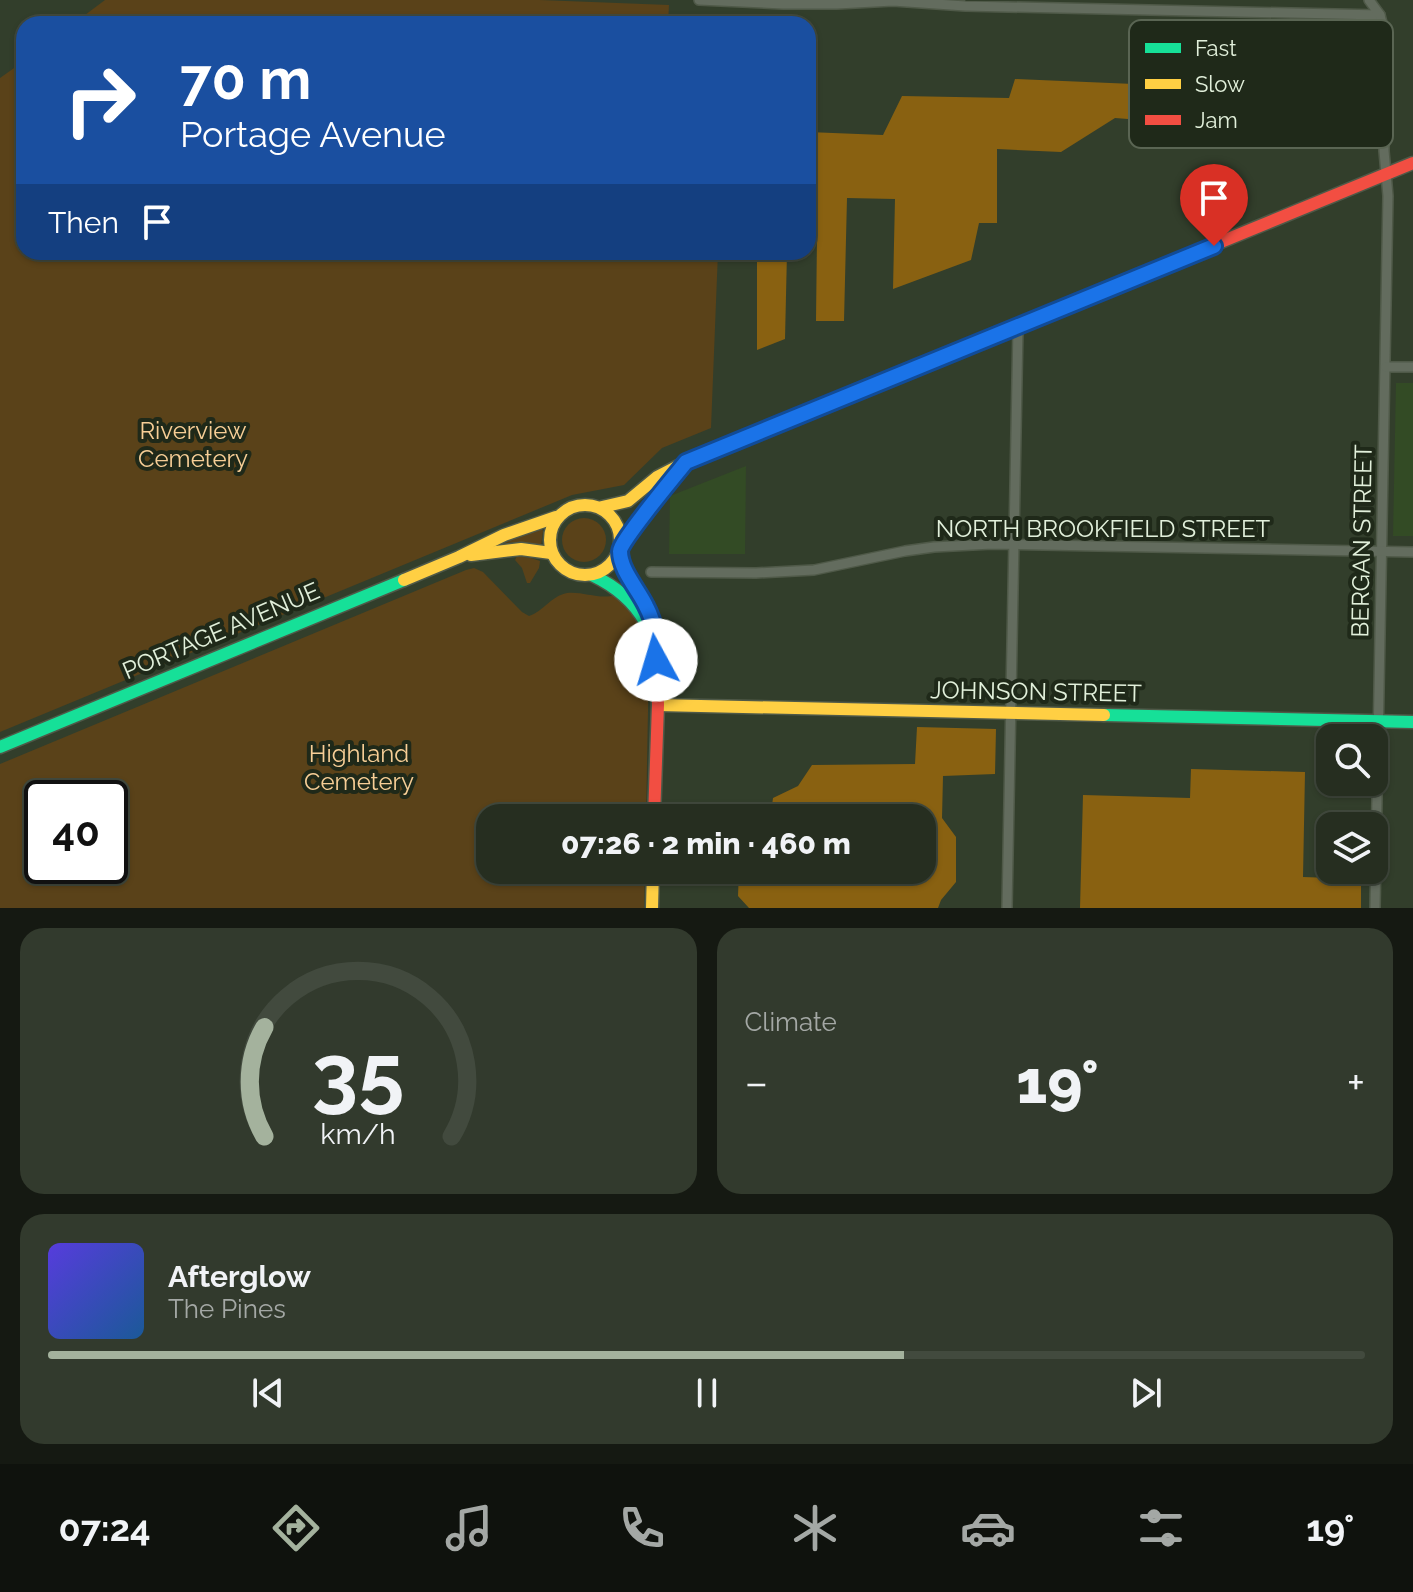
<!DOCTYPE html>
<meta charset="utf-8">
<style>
:root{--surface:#262e20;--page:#323a2d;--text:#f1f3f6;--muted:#a4a8a5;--line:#424a3e;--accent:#a4b29d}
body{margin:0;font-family:Raleway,sans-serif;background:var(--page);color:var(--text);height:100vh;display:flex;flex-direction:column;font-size:30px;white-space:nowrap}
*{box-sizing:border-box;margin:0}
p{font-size:26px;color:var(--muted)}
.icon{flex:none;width:44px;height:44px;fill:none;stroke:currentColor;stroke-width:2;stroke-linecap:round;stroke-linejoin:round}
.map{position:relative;height:908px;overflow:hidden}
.details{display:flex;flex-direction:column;gap:20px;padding:20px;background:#151912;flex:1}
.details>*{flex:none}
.guide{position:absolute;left:16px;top:16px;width:800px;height:244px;border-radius:24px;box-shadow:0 2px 6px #0004,0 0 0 2px var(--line);background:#1a4fa0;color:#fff;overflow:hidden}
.controls{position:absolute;left:1316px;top:724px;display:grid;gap:16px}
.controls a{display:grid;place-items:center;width:72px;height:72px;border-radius:16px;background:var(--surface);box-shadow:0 2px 6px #0004,0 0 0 2px var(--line);font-size:40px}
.speed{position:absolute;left:24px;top:780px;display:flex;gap:16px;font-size:40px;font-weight:700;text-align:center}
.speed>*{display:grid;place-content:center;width:104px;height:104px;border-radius:50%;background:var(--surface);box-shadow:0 2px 6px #0004,0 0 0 2px var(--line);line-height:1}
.speed .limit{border:4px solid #111;border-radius:12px;background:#fff;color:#111}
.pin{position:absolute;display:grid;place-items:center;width:68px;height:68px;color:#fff;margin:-82px -34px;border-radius:50% 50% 50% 0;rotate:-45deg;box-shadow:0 0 8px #0007}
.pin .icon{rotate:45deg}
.me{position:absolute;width:88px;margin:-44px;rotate:354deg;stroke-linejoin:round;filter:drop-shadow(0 0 6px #0008)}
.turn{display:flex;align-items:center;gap:28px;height:168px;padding:0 32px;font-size:36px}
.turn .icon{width:104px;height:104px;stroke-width:2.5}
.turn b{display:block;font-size:56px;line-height:68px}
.then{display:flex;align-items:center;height:76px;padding:0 32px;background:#0003;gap:16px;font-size:30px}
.big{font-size:60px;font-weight:800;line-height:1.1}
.details .card{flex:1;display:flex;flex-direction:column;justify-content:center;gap:12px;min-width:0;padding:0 28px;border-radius:24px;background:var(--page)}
.details .dial{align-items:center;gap:0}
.dial svg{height:208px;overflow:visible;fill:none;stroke:var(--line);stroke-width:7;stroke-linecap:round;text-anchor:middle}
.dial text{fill:var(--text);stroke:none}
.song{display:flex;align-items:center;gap:24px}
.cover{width:96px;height:96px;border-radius:12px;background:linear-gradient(135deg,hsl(250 70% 55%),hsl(210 70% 35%))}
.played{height:8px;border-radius:4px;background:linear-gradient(90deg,var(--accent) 65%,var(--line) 65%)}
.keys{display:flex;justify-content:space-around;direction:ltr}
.heat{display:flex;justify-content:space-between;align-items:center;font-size:44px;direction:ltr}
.details .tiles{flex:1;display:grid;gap:20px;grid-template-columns:1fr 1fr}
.card:last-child{grid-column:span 2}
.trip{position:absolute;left:476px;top:804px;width:460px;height:80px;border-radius:24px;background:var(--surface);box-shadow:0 2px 6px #0004,0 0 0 2px var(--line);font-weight:800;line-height:80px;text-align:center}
.menu{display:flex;height:128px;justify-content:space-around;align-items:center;background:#0f120d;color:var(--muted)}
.menu .icon{width:56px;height:56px}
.menu .active{color:var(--accent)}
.menu b{font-size:36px;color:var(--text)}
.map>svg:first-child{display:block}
.built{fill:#334b25}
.green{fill:#5a4219;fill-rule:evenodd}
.forest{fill:#896111}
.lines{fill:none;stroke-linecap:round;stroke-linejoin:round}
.street-casing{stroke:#4f5948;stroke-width:12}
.fast-casing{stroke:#4f5948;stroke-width:15}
.slow-casing{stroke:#4f5948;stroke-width:15}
.jam-casing{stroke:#4f5948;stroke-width:15}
.street{stroke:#636c5e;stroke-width:9}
.fast{stroke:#16e098;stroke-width:12}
.slow{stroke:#ffcf43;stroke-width:12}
.jam{stroke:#f24e42;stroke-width:12}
.route-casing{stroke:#114b97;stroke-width:20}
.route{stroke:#1a73e8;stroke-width:14}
.labels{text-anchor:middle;stroke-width:8;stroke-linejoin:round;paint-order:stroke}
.park-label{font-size:24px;fill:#f7ce96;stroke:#1f2919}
.street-label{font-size:24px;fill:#e2f0db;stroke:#1f2919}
.key{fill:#1f2919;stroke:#5a6553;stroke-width:2}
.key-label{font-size:22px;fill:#e2f0db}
</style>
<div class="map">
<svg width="1413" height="908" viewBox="0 0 1413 908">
<rect width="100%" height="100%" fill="#323e2b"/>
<!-- built -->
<g class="built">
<polygon points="1396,383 1413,383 1413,536 1393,536"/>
<polygon points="746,466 745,554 669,554 670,496"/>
</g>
<!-- green -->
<g class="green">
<polygon points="105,0 540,0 669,5 668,24 73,24"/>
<polygon points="24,61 24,252 718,252 711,428 662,448 624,485 572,495 0,732 0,78"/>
<circle cx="584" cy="540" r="22"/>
<polygon points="541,528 543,531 541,546 521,542 504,543 505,541"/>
<polygon points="517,556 531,558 540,561 539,568 530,583 527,583 522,568 515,560"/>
<path d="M474 568 483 572 522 612 529 616C544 611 551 596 567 593 583 591 603 601 617 594 639 617 645 626 649 658L646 818H490V870H645L644 908H0V764L466 570ZM42 798H110V866H42Z"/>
</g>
<!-- forest -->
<g class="forest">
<polygon points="1015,79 1181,86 1181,102 1240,107 1240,148 1171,146 1154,121 1115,118 1061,152 997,149 997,223 979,223 971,260 893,289 895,199 847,198 844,321 816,321 817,236 808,235 808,132 883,135 902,96 1009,98"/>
<polygon points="757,252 787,252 785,339 757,350"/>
<polygon points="917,727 996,729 995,774 943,776 942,818 956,837 956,882 941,900 938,908 749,908 738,896 739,870 922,870 922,818 740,818 740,813 771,813 773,798 798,786 812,765 915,764"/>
<polygon points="1191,769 1305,772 1303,877 1361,879 1361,908 1080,908 1083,795 1190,798"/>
</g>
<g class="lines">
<!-- street casing -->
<g class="street-casing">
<g id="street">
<polyline points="699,0 783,4 837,4 893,1 965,6 1380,15"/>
<polyline points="1369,0 1380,15 1385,35 1384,151 1388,196 1375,908"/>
<polyline points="1386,367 1413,367"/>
<polyline points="651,572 756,573 814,570 905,551 934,547 992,544 1413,552"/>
<polyline points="1007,908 1018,327"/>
</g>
</g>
<!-- fast casing -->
<g class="fast-casing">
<g id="fast">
<path d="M592 575C615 586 633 600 645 622"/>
<polyline points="1104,715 1413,722"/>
<polyline points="0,747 404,580"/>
</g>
</g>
<!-- slow casing -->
<g class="slow-casing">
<g id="slow">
<circle cx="585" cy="540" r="35"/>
<polyline points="602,507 628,501 657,477 686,462 1160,267"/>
<polyline points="622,543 635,529 684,464"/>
<polyline points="471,555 521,549 551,553"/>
<polyline points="404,580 459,557 504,535 556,517"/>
<polyline points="658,705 1104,715"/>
<polyline points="652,908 653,870"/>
</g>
</g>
<!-- jam casing -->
<g class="jam-casing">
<g id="jam">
<polyline points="1160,267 1413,163"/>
<polyline points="620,551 627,576 645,603 656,629 658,705 654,818"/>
</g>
</g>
<!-- street -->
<use href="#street" class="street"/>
<!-- fast -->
<use href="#fast" class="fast"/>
<!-- slow -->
<use href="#slow" class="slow"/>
<!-- jam -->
<use href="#jam" class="jam"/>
</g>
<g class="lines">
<!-- route casing -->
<g class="route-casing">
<path id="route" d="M656 660C656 639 656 625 646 606 638 589 620 570 620 551 619 543 677 473 686 462L1214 246"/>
</g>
<!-- route -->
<use href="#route" class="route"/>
</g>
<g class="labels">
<!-- park labels -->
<g class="park-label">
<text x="193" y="439">Riverview<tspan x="193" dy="28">Cemetery</tspan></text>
<text x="359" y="762">Highland<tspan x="359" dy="28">Cemetery</tspan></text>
</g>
<!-- street labels -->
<g class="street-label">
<text x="1103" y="537">NORTH BROOKFIELD STREET</text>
<text transform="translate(1362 541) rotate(-89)" y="8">BERGAN STREET</text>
<text transform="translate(221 631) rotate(-23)" y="8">PORTAGE AVENUE</text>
<text transform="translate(1036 692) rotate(1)" y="8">JOHNSON STREET</text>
</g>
</g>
<!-- legend -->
<rect x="1129" y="20" width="264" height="128" rx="12" class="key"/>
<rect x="1145" y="43" width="36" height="10" fill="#16e098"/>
<rect x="1145" y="79" width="36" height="10" fill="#ffcf43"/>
<rect x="1145" y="115" width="36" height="10" fill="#f24e42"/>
<g class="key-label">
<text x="1195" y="56">Fast</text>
<text x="1195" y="92">Slow</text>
<text x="1195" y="128">Jam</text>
</g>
</svg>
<div class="controls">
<a><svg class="icon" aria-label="search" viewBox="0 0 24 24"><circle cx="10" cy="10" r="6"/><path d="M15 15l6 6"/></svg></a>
<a><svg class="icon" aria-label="layers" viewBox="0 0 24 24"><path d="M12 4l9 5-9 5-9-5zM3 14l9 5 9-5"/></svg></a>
</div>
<div class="speed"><div class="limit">40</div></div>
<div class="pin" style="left:1214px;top:246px;background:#d93025"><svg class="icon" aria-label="arrive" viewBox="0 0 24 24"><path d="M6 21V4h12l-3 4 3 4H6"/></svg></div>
<svg class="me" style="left:656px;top:660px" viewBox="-20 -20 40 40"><circle r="19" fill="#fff"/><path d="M0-13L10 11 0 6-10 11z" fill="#1a73e8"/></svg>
<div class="trip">07:26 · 2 min · 460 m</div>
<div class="guide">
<div class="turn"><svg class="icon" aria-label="right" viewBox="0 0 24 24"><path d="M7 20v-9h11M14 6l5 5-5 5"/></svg><div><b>70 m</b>Portage Avenue</div></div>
<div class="then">Then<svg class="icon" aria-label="arrive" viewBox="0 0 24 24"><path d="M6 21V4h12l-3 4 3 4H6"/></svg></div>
</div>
</div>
<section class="details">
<div class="tiles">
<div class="card dial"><svg viewBox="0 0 100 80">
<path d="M14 69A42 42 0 1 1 86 69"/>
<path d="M14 69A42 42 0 0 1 14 27" stroke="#a4b29d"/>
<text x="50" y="56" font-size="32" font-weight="700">35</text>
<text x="50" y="72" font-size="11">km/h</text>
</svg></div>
<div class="card"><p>Climate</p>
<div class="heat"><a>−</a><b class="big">19°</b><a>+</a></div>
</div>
<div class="card">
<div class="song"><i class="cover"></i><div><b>Afterglow</b><p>The Pines</p></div></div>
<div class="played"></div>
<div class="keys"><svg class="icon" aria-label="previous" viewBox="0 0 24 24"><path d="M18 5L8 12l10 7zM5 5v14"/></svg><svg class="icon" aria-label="pause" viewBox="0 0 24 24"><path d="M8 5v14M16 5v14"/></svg><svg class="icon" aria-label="next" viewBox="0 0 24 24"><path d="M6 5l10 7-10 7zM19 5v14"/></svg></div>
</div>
</div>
</section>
<nav class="menu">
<b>07:24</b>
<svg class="icon active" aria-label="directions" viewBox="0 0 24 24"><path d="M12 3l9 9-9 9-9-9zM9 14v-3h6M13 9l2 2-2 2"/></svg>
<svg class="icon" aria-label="music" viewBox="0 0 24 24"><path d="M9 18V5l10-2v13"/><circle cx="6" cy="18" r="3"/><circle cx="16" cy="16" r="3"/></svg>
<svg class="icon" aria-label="phone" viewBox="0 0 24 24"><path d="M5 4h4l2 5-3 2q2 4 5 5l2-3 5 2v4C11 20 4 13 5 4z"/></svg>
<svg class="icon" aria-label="climate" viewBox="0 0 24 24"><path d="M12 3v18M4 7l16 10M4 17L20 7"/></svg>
<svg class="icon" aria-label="car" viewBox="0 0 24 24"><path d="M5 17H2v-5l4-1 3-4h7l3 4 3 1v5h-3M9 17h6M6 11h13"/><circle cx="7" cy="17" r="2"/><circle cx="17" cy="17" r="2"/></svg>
<svg class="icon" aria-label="filters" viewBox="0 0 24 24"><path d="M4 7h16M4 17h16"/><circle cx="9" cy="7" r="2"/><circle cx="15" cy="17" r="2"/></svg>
<b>19°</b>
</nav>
